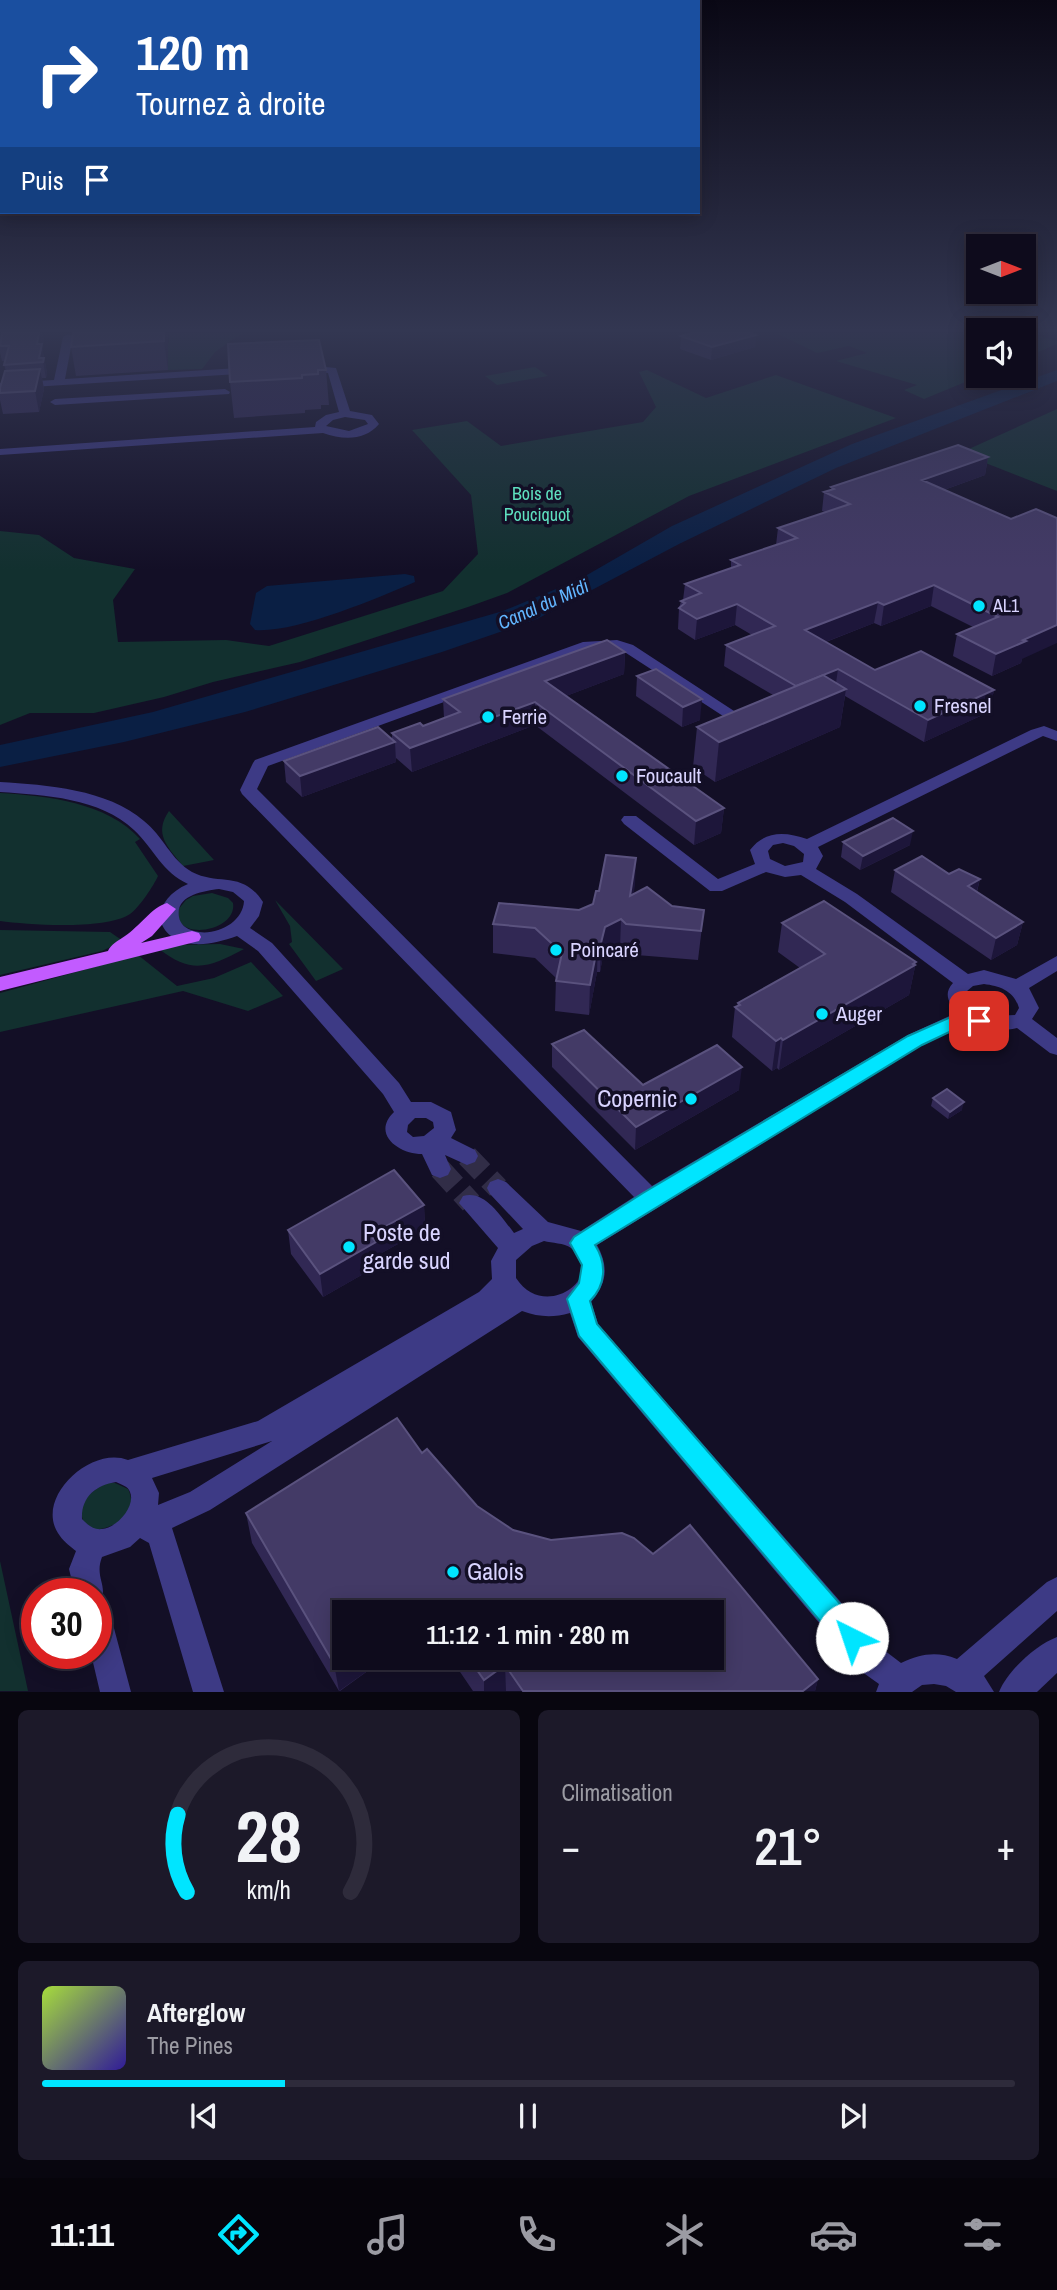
<!DOCTYPE html>
<html lang="fr">
<meta charset="utf-8">
<style>
:root{--surface:#0e0b1c;--page:#1c1929;--text:#f1f3f6;--muted:#9b9ba3;--line:#2e2b3b;--accent:#00e5ff}
body{margin:0;font-family:"Archivo Narrow",sans-serif;background:var(--page);color:var(--text);height:100vh;display:flex;flex-direction:column;font-size:26px;white-space:nowrap}
*{box-sizing:border-box;margin:0}
p{font-size:23px;color:var(--muted)}
.icon{flex:none;width:38px;height:38px;fill:none;stroke:currentColor;stroke-width:2;stroke-linecap:round;stroke-linejoin:round}
.map{position:relative;height:1692px;overflow:hidden}
.drawer{display:flex;flex-direction:column;gap:18px;padding:18px;background:#08060f;flex:1}
.drawer>*{flex:none}
.banner{position:absolute;left:0px;top:0px;width:700px;height:214px;box-shadow:0 4px 18px #0003,0 0 0 2px var(--line);background:#1a4fa0;color:#fff;overflow:hidden}
.needle{width:46px;rotate:90deg}
.fabs{position:absolute;left:966px;top:234px;display:grid;gap:14px}
.fabs a{display:grid;place-items:center;width:70px;height:70px;border-radius:0px;background:var(--surface);box-shadow:0 4px 18px #0003,0 0 0 2px var(--line);font-size:35px}
.speed{position:absolute;left:21px;top:1578px;display:flex;gap:14px;font-size:35px;font-weight:700;text-align:center}
.speed>*{display:grid;place-content:center;width:91px;height:91px;border-radius:50%;background:var(--surface);box-shadow:0 4px 18px #0003,0 0 0 2px var(--line);line-height:1}
.speed .limit{border:10px solid #d22;background:#fff;color:#111}
.pin{position:absolute;display:grid;place-items:center;width:60px;height:60px;color:#fff;margin:-30px;border-radius:14px;box-shadow:0 4px 10px #0006}
.me{position:absolute;width:77px;margin:-38px;rotate:319deg;stroke-linejoin:round;filter:drop-shadow(0 0 5px #0008)}
.turn{display:flex;align-items:center;gap:24px;height:147px;padding:0 21px;font-size:32px}
.turn .icon{width:91px;height:91px;stroke-width:2.5}
.turn b{display:block;font-size:49px;line-height:60px}
.then{display:flex;align-items:center;height:66px;padding:0 21px;background:#0003;gap:14px;font-size:26px}
.big{font-size:52px;font-weight:600;line-height:1.1}
.drawer .card{flex:1;display:flex;flex-direction:column;justify-content:center;gap:10px;min-width:0;padding:0 24px;border-radius:10px;background:var(--page)}
.drawer .dial{align-items:center;gap:0}
.dial svg{height:182px;overflow:visible;fill:none;stroke:var(--line);stroke-width:7;stroke-linecap:round;text-anchor:middle}
.dial text{fill:var(--text);stroke:none}
.song{display:flex;align-items:center;gap:21px}
.cover{width:84px;height:84px;border-radius:10px;background:linear-gradient(135deg,hsl(80 70% 55%),hsl(250 70% 35%))}
.played{height:7px;border-radius:4px;background:linear-gradient(90deg,var(--accent) 25%,var(--line) 25%)}
.keys{display:flex;justify-content:space-around;direction:ltr}
.heat{display:flex;justify-content:space-between;align-items:center;font-size:38px;direction:ltr}
.drawer .tiles{flex:1;display:grid;gap:18px;grid-template-columns:1fr 1fr}
.card:last-child{grid-column:span 2}
.trip{position:absolute;left:332px;top:1600px;width:392px;height:70px;border-radius:0px;background:var(--surface);box-shadow:0 4px 18px #0003,0 0 0 2px var(--line);font-weight:600;line-height:70px;text-align:center}
.tabs{display:flex;height:112px;justify-content:space-around;align-items:center;background:#06040b;color:var(--muted)}
.tabs .icon{width:49px;height:49px}
.tabs .active{color:var(--accent)}
.tabs b{font-size:32px;color:var(--text)}
.map>svg:first-child{display:block}
.green{fill:#12302f}
.water{fill:#0a1f44}
.lines{fill:none;stroke-linecap:round;stroke-linejoin:round}
.street-tunnel{stroke:#312d47;stroke-width:22;stroke-dasharray:22 10;stroke-linecap:butt}
.street{fill:#3d3a85;fill-rule:evenodd}
.primary{fill:#c25bff;fill-rule:evenodd}
.wall{fill:#312854}
.shaded-wall{fill:#1d163a}
.building{fill:#433a66;stroke:#5a527e;stroke-width:2}
.route{fill:#00e5ff;stroke:#0095a6;stroke-width:2}
.poi-dot{fill:#00e5ff;stroke:#130f26;stroke-width:2.5}
.labels{text-anchor:middle;stroke-width:7;stroke-linejoin:round;paint-order:stroke}
.far-park-label{font-size:18px;fill:#5fe0c0;stroke:#130f26}
.far-poi-label{font-size:18px;fill:#d9d4ff;stroke:#130f26;text-anchor:start}
.far-water-label{font-size:19px;font-style:italic;fill:#62b6ff;stroke:#130f26}
.poi-label{font-size:21px;fill:#d9d4ff;stroke:#130f26;text-anchor:start}
.near-poi-label{font-size:24px;fill:#d9d4ff;stroke:#130f26;text-anchor:start}
</style>
<div class="map">
<svg width="1057" height="1692" viewBox="0 0 1057 1692">
<rect width="100%" height="100%" fill="#130f26"/>
<!-- green -->
<g class="green">
<polygon points="169,333 242,333 215,352 202,369 168,370 168,355 142,357 135,353 168,351 135,352 157,341 169,343"/>
<polygon points="776,333 965,333 978,338 978,362 969,362 969,367 978,369 980,376 924,399 904,390 917,385 836,361 867,353 849,346 817,353"/>
<polygon points="1035,335 1057,341 1057,344 1024,358 1024,336"/>
<polygon points="535,367 548,376 497,385 485,376"/>
<polygon points="647,370 706,398 776,375 896,418 689,496 507,593 468,607 300,662 213,682 164,697 94,713 30,713 0,725 0,531 39,535 74,558 135,569 113,600 118,642 226,640 269,646 443,591 478,554 471,495 412,430 467,421 501,446 643,422 656,407 639,372"/>
<polygon points="1057,409 1057,491 960,453"/>
<path d="M0 793C47 796 107 802 140 839L135 842 158 876C154 885 139 908 130 914 106 930 29 925 0 921Z"/>
<path d="M169 811 214 860 183 866C168 847 153 834 169 811Z"/>
<path d="M212 893 228 898 233 903C237 927 192 939 180 922 180 922 177 912 177 911L186 900 193 896Z"/>
<polygon points="275,900 343,969 316,981 289,944 292,942 290,926"/>
<polygon points="0,930 110,932 123,941 102,951 0,975"/>
<path d="M220 944 244 949C210 967 192 975 159 949L175 945Z"/>
<polygon points="138,955 177,986 214,978 251,962 283,996 248,1011 183,991 0,1032 0,993"/>
<path d="M106 1483H115L128 1489C140 1514 115 1528 94 1530L83 1521C77 1501 91 1492 106 1483Z"/>
<polygon points="0,1561 28,1691 0,1691"/>
</g>
<!-- water -->
<g class="water">
<polygon points="1057,370 1057,381 836,468 679,544 537,619 442,652 245,712 124,742 0,767 0,745 153,712 503,611 580,579 672,526 852,444"/>
<path d="M405 574 414 576 415 582C375 599 296 633 255 630L250 624 256 593 267 586Z"/>
</g>
<g class="lines">
<!-- street-tunnel -->
<g class="street-tunnel">
<polyline points="467,1156 498,1188"/>
<polyline points="440,1169 471,1203"/>
</g>
<!-- street -->
<g class="street">
<polygon points="68,334 73,337 65,379 254,367 259,370 254,373 0,389 0,383 54,380 63,337"/>
<path d="M303 365 336 368 350 411 372 415 379 424C365 441 343 440 323 433L0 455V449L315 427 316 422 326 415 339 412 328 373 299 370 298 368ZM345 417 365 420 368 424 349 431 326 426 333 420Z"/>
<polygon points="225,389 230,392 229,394 55,405 50,402 55,399"/>
<path d="M617 640 633 645 754 724 746 729 740 727 623 651 616 648 590 649 268 766 257 789 652 1186 908 1035 956 1013C949 1002 943 994 953 983L845 902 801 875 785 877 766 872 722 891H710L624 824 621 820 624 816H636L718 879 755 864 750 850C765 830 786 832 807 839L1031 730 1044 726 1057 731V741L1043 736 818 847 823 856 816 869 857 894 968 974 984 970 1016 979 1057 956V971L1029 988 1039 1008 1032 1019 1057 1038V1055L1050 1053 1017 1028C1000 1032 986 1030 970 1023L922 1045 597 1245C609 1267 607 1283 591 1302L598 1324 880 1647 901 1663C921 1654 936 1651 957 1659L1047 1582 1057 1577V1611L984 1676 994 1692H956L946 1686 934 1684 922 1685 912 1692H876L879 1684 858 1669 578 1337 570 1313C552 1318 539 1317 522 1311L210 1510 172 1528 224 1692H193L149 1543 140 1538 130 1547 102 1557C94 1578 109 1585 100 1604L106 1607 111 1617 131 1692H100L91 1654H96V1594H75L69 1569 76 1551C71 1547 64 1542 60 1536 32 1500 90 1445 128 1460L258 1421 479 1292 492 1279 491 1261 498 1248 459 1203 463 1196C485 1189 502 1218 514 1233L523 1229 490 1194 487 1188 490 1182 498 1179 506 1182 548 1222 581 1231 634 1197 242 794 240 790 253 763 255 760 583 642ZM783 843 794 846 804 854 803 862 785 866 770 859 768 851 773 845ZM984 984C1000 986 1014 991 1019 1008L1015 1015 991 1016 970 1003 967 991 973 986ZM544 1241C552 1243 564 1243 571 1248 609 1275 545 1323 516 1278V1260L532 1246ZM272 1441 190 1492 158 1505 159 1493 152 1478ZM116 1482C122 1485 128 1486 130 1492 136 1506 117 1528 102 1529 93 1530 88 1525 82 1519 81 1497 96 1485 116 1482Z"/>
<path d="M0 782C47 785 107 789 144 821 163 836 171 860 192 872 219 886 242 870 263 902L259 916 250 928 272 943 399 1083 411 1102H431L451 1112 456 1130 451 1138 475 1150 478 1156 475 1162 467 1165 445 1155 451 1169 448 1175 440 1178 432 1175 422 1154C399 1154 371 1134 394 1112L383 1094 258 951 237 936C222 941 209 945 194 944 151 939 150 900 188 884 162 872 154 849 134 830 100 798 45 795 0 792ZM219 889 233 892 244 901C243 923 215 937 194 931 186 929 180 924 179 917 175 895 204 891 219 889ZM415 1118H426L433 1122 434 1128 424 1136 413 1137 407 1132 408 1125Z"/>
<path d="M1057 1637V1673L1037 1692H999C1007 1671 1036 1645 1057 1637Z"/>
</g>
<!-- primary -->
<path class="primary" d="M167 903 176 909 152 936 141 943 192 931 199 933 201 937 199 941 0 991V977L108 951C111 944 118 941 125 936 139 927 152 907 167 903Z"/>
</g>
<!-- wall -->
<g class="wall">
<polygon points="2,333 42,333 44,340 42,347 47,373 46,378 42,378 44,389 39,412 3,414 0,400 0,388 6,371 4,365 5,361 2,361 0,352 0,342"/>
<polygon points="168,333 168,370 76,376 71,347"/>
<polygon points="756,335 755,347 711,360 680,349 681,336"/>
<polygon points="228,344 326,370 329,405 321,405 321,409 305,410 305,413 234,418 230,382"/>
<polygon points="988,457 985,475 944,490 1022,659 1021,663 992,676 953,656 957,634 973,627 931,606 881,626 874,623 826,642 875,670 994,690 989,712 924,742 845,696 840,727 715,782 693,767 697,727 773,695 724,666 726,645 752,635 735,625 695,640 678,629 679,608 681,601 683,600 685,584 731,568 731,560 776,545 778,528 825,512 822,511 824,492 831,490 831,487"/>
<polygon points="625,652 624,674 566,696 724,808 721,833 694,845 535,725 412,772 396,758 396,762 302,797 286,782 284,761 392,740 392,733 423,726 444,718 443,699"/>
<polygon points="656,669 700,720 682,727 636,696 637,676"/>
<polygon points="843,842 910,845 860,870 841,857"/>
<polygon points="636,858 633,894 672,906 704,910 698,960 624,954 620,949 603,956 600,972 597,972 589,1015 555,1011 556,978 535,958 493,953 493,924 579,910 593,904 599,891"/>
<polygon points="895,870 949,874 980,879 977,892 1023,922 1017,945 991,960 891,892"/>
<polygon points="782,923 916,962 909,995 779,1070 777,1068 772,1071 732,1037 735,1007 737,1006 738,1003 800,968 778,952"/>
<polygon points="552,1044 643,1085 739,1090 635,1150 552,1067"/>
<polygon points="933,1098 962,1110 948,1119 931,1106"/>
<polygon points="424,1205 425,1229 378,1255 379,1265 323,1297 291,1254 288,1230"/>
<polygon points="422,1453 477,1506 513,1530 551,1540 653,1554 818,1679 815,1691 473,1691 456,1666 450,1669 442,1657 712,1657 712,1612 345,1612 345,1657 387,1657 340,1691 339,1691 252,1543 246,1513"/>
</g>
<!-- shaded-wall -->
<g class="shaded-wall">
<polygon points="39,333 42,333 44,340 42,347 47,373 46,378 43,362 40,363 37,344"/>
<polygon points="164,333 168,333 168,370 164,341"/>
<polygon points="756,335 755,347 711,360 712,347"/>
<polygon points="40,369 44,389 39,412 35,391"/>
<polygon points="988,457 985,475 919,499 922,480"/>
<polygon points="934,585 931,606 881,626 884,605"/>
<polygon points="878,602 874,623 802,651 805,630"/>
<polygon points="737,604 735,625 695,640 697,619"/>
<polygon points="1057,625 1057,643 1022,659 1021,663 992,676 996,654 1023,640"/>
<polygon points="625,652 624,674 545,704 545,681"/>
<polygon points="838,669 835,690 796,686"/>
<polygon points="846,689 840,727 715,782 719,742"/>
<polygon points="994,690 989,712 924,742 928,720"/>
<polygon points="702,699 700,720 682,727 683,707"/>
<polygon points="535,702 535,725 412,772 410,748"/>
<polygon points="395,742 396,762 302,797 300,776"/>
<polygon points="724,808 721,833 694,845 696,821"/>
<polygon points="913,831 910,845 860,870 863,856"/>
<polygon points="636,858 635,886 628,925 630,896"/>
<polygon points="980,879 974,901 968,886"/>
<polygon points="621,919 620,949 603,956 600,972 601,943 605,927"/>
<polygon points="1023,922 1017,945 991,960 996,938"/>
<polygon points="598,943 597,972 589,1015 590,985"/>
<polygon points="916,962 909,995 779,1070 783,1040"/>
<polygon points="781,1038 777,1068 772,1071 776,1041"/>
<polygon points="742,1067 739,1090 635,1150 636,1127"/>
<polygon points="964,1102 962,1110 948,1119 950,1112"/>
<polygon points="424,1205 425,1229 378,1255 379,1265 323,1297 320,1274 370,1235"/>
<polygon points="421,1601 422,1612 407,1612"/>
<polygon points="345,1656 345,1657 387,1657 339,1691 334,1664"/>
<polygon points="450,1657 455,1657 456,1666 450,1669"/>
<polygon points="505,1665 506,1691 484,1691 484,1680"/>
<polygon points="818,1679 815,1691 803,1691"/>
</g>
<!-- building -->
<g class="building">
<polygon points="2,333 39,333 37,344 42,344 39,358 44,358 43,362 4,365 9,346 0,346"/>
<polygon points="73,333 164,333 164,341 71,347"/>
<polygon points="691,333 751,333 756,335 712,347 681,336"/>
<polygon points="319,340 326,370 318,370 318,374 302,375 302,378 230,382 228,344"/>
<polygon points="40,369 35,391 0,393 0,388 5,371"/>
<polygon points="958,445 988,457 922,480 1011,519 1036,509 1057,518 1057,625 1023,640 1026,641 996,654 957,634 998,617 934,585 884,605 878,602 805,630 875,670 921,651 994,690 928,720 838,669 796,686 726,645 775,626 737,604 697,619 679,608 685,603 681,601 701,593 685,584 740,565 731,560 797,538 778,528 850,504 824,492 834,489 831,487"/>
<polygon points="607,640 625,652 545,681 724,808 696,821 535,702 410,748 392,733 420,723 423,726 460,712 443,699"/>
<polygon points="656,669 702,699 683,707 637,676"/>
<polygon points="823,675 846,689 719,742 697,727"/>
<polygon points="378,727 395,742 300,776 284,761"/>
<polygon points="893,818 913,831 863,856 843,842"/>
<polygon points="606,855 636,858 630,896 647,887 672,906 704,910 701,931 626,924 621,919 605,927 601,943 598,943 590,985 556,981 562,953 535,928 493,924 499,903 579,910 593,904 596,891 599,891"/>
<polygon points="922,856 949,874 959,869 980,879 968,886 1023,922 996,938 895,870"/>
<polygon points="824,901 916,962 913,964 915,965 783,1040 781,1038 776,1041 735,1007 740,1005 738,1003 825,954 782,923"/>
<polygon points="584,1030 643,1085 717,1045 742,1067 636,1127 552,1044"/>
<polygon points="947,1089 964,1102 950,1112 933,1098"/>
<polygon points="394,1170 424,1205 370,1235 376,1242 320,1274 288,1230"/>
<polygon points="397,1418 422,1453 427,1449 477,1506 513,1530 551,1540 622,1533 634,1538 653,1554 690,1525 818,1679 803,1691 523,1691 505,1665 484,1680 468,1657 712,1657 712,1612 428,1612 421,1601 407,1612 345,1612 345,1656 334,1664 246,1513"/>
</g>
<!-- sky -->
<linearGradient id="sky" x2="0" y2="1"><stop stop-color="#0a0815"/><stop offset="0.58" stop-color="#333752"/><stop offset="1" stop-color="#333752" stop-opacity="0"/></linearGradient>
<rect width="1057" height="570" fill="url(#sky)"/>
<!-- route -->
<path class="route" d="M969 1009 986 1016 988 1021 986 1025 979 1027 968 1023 922 1045 595 1245C607 1264 606 1285 590 1301L597 1324 861 1628 865 1638 861 1647 852 1651 842 1647 579 1336 567 1299 579 1283 582 1265 570 1243 574 1237 643 1193 908 1036Z"/>
<!-- markers -->
<g class="poi-dot">
<circle cx="979" cy="606" r="7"/>
<circle cx="920" cy="706" r="7"/>
<circle cx="488" cy="717" r="7"/>
<circle cx="622" cy="776" r="7"/>
<circle cx="556" cy="950" r="7"/>
<circle cx="822" cy="1014" r="7"/>
<circle cx="691" cy="1099" r="7"/>
<circle cx="349" cy="1247" r="7"/>
<circle cx="453" cy="1572" r="7"/>
</g>
<g class="labels">
<!-- far-park labels -->
<g class="far-park-label">
<text x="537" y="500">Bois de<tspan x="537" dy="21">Pouciquot</tspan></text>
</g>
<!-- far-poi labels -->
<g class="far-poi-label">
<text x="993" y="612">AL1</text>
</g>
<!-- far-water labels -->
<g class="far-water-label">
<text transform="translate(543 604) rotate(-24)" y="7">Canal du Midi</text>
</g>
<!-- poi labels -->
<g class="poi-label">
<text x="934" y="713">Fresnel</text>
<text x="502" y="724">Ferrie</text>
<text x="636" y="783">Foucault</text>
<text x="570" y="957">Poincaré</text>
<text x="836" y="1021">Auger</text>
</g>
<!-- near-poi labels -->
<g class="near-poi-label">
<text x="677" y="1107" text-anchor="end">Copernic</text>
<text x="363" y="1241">Poste de<tspan x="363" dy="28">garde sud</tspan></text>
<text x="467" y="1580">Galois</text>
</g>
</g>
</svg>
<div class="fabs">
<a><svg class="needle" viewBox="-14 -14 28 28"><path d="M0-13l5 13h-10z" fill="#e53935"/><path d="M0 13l5-13h-10z" fill="#9b9ba3"/></svg></a>
<a><svg class="icon" aria-label="sound" viewBox="0 0 24 24"><path d="M4 9h4l5-4v14l-5-4H4zM17 9q2 3 0 6"/></svg></a>
</div>
<div class="speed"><div class="limit">30</div></div>
<div class="pin" style="left:979px;top:1021px;background:#d93025"><svg class="icon" aria-label="arrive" viewBox="0 0 24 24"><path d="M6 21V4h12l-3 4 3 4H6"/></svg></div>
<svg class="me" style="left:852px;top:1638px" viewBox="-20 -20 40 40"><circle r="19" fill="#fff"/><path d="M0-13L10 11 0 6-10 11z" fill="#00e5ff"/></svg>
<div class="trip">11:12 · 1 min · 280 m</div>
<div class="banner">
<div class="turn"><svg class="icon" aria-label="right" viewBox="0 0 24 24"><path d="M7 20v-9h11M14 6l5 5-5 5"/></svg><div><b>120 m</b>Tournez à droite</div></div>
<div class="then">Puis<svg class="icon" aria-label="arrive" viewBox="0 0 24 24"><path d="M6 21V4h12l-3 4 3 4H6"/></svg></div>
</div>
</div>
<section class="drawer">
<div class="tiles">
<div class="card dial"><svg viewBox="0 0 100 80">
<path d="M14 69A42 42 0 1 1 86 69"/>
<path d="M14 69A42 42 0 0 1 10 35" stroke="#00e5ff"/>
<text x="50" y="56" font-size="32" font-weight="700">28</text>
<text x="50" y="72" font-size="11">km/h</text>
</svg></div>
<div class="card"><p>Climatisation</p>
<div class="heat"><a>−</a><b class="big">21°</b><a>+</a></div>
</div>
<div class="card">
<div class="song"><i class="cover"></i><div><b>Afterglow</b><p>The Pines</p></div></div>
<div class="played"></div>
<div class="keys"><svg class="icon" aria-label="previous" viewBox="0 0 24 24"><path d="M18 5L8 12l10 7zM5 5v14"/></svg><svg class="icon" aria-label="pause" viewBox="0 0 24 24"><path d="M8 5v14M16 5v14"/></svg><svg class="icon" aria-label="next" viewBox="0 0 24 24"><path d="M6 5l10 7-10 7zM19 5v14"/></svg></div>
</div>
</div>
</section>
<nav class="tabs">
<b>11:11</b>
<svg class="icon active" aria-label="directions" viewBox="0 0 24 24"><path d="M12 3l9 9-9 9-9-9zM9 14v-3h6M13 9l2 2-2 2"/></svg>
<svg class="icon" aria-label="music" viewBox="0 0 24 24"><path d="M9 18V5l10-2v13"/><circle cx="6" cy="18" r="3"/><circle cx="16" cy="16" r="3"/></svg>
<svg class="icon" aria-label="phone" viewBox="0 0 24 24"><path d="M5 4h4l2 5-3 2q2 4 5 5l2-3 5 2v4C11 20 4 13 5 4z"/></svg>
<svg class="icon" aria-label="climate" viewBox="0 0 24 24"><path d="M12 3v18M4 7l16 10M4 17L20 7"/></svg>
<svg class="icon" aria-label="car" viewBox="0 0 24 24"><path d="M5 17H2v-5l4-1 3-4h7l3 4 3 1v5h-3M9 17h6M6 11h13"/><circle cx="7" cy="17" r="2"/><circle cx="17" cy="17" r="2"/></svg>
<svg class="icon" aria-label="filters" viewBox="0 0 24 24"><path d="M4 7h16M4 17h16"/><circle cx="9" cy="7" r="2"/><circle cx="15" cy="17" r="2"/></svg>
</nav>
